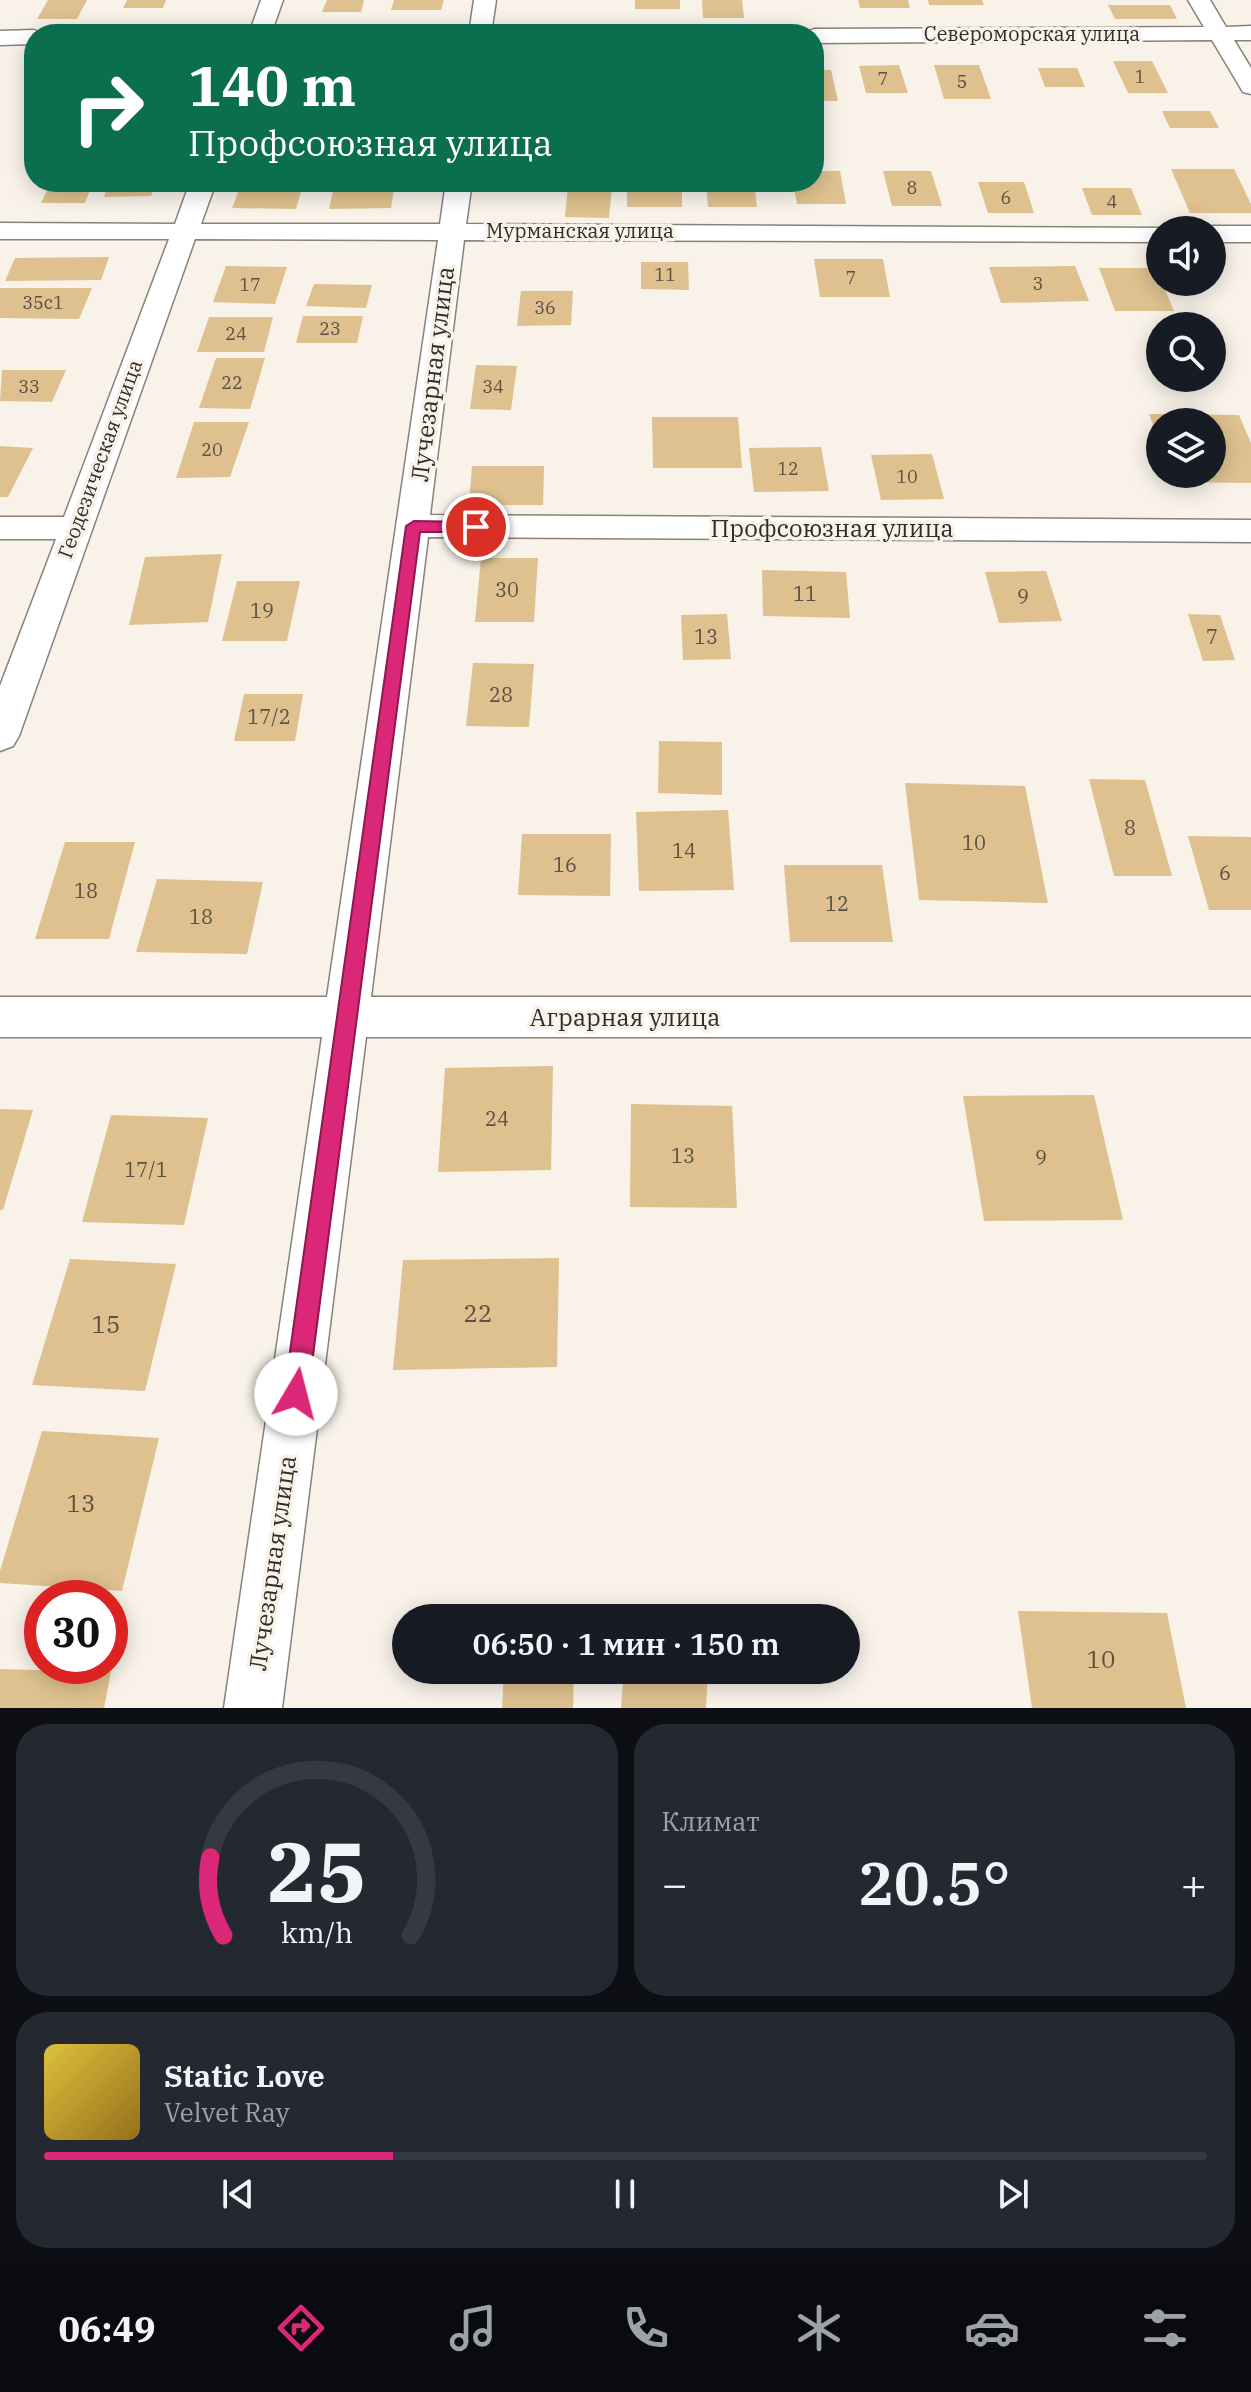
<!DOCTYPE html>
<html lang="ru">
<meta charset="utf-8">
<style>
:root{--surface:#171b24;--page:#242831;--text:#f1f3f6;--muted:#9ea1a6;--line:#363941;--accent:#db2777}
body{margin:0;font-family:"IBM Plex Serif",serif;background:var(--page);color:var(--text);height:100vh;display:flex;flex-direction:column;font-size:30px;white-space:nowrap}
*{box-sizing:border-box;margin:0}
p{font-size:26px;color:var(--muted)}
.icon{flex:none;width:44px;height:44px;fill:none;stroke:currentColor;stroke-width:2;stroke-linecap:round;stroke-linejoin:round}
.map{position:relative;height:1708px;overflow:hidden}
.details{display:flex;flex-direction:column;gap:16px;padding:16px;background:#0d0f14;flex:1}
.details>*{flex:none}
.hud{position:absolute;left:24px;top:24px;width:800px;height:168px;border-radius:32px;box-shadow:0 4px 20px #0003;background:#0b6e4f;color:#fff;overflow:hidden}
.tools{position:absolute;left:1146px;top:216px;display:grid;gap:16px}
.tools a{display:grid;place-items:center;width:80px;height:80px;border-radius:50%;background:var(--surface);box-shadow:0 4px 20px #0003;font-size:40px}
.speed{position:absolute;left:24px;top:1580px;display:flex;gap:16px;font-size:40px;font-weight:700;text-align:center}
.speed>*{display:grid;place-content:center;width:104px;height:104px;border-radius:50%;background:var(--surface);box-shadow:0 4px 20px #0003;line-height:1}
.speed .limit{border:12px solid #d22;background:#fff;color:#111}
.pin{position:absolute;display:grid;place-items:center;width:68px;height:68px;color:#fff;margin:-34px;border:4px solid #fff;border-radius:50%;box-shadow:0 2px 8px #0007}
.me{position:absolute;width:88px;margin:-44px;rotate:8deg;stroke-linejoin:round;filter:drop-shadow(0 0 6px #0008)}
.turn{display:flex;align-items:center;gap:28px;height:168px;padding:0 32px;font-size:36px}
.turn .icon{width:104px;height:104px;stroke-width:2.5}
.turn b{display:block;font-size:56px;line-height:68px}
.big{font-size:60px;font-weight:600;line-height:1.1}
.details .widget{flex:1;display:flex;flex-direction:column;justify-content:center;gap:12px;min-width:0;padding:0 28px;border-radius:32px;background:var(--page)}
.details .dial{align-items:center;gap:0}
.dial svg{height:208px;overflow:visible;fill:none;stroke:var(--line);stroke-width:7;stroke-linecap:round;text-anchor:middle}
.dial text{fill:var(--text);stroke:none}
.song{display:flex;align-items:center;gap:24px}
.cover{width:96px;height:96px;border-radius:12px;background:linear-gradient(135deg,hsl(50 70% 55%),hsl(40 70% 35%))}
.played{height:8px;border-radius:4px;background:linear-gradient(90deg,var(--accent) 30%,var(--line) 30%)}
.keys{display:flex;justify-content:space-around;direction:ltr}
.heat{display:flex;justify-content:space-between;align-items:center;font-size:44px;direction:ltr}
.details .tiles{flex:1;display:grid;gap:16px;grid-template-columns:1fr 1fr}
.widget:last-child{grid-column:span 2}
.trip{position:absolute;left:392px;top:1604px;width:468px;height:80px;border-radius:40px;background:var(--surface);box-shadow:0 4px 20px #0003;font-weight:600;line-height:80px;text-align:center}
.menu{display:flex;height:128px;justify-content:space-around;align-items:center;background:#090b0e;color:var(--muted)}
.menu .icon{width:56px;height:56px}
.menu .selected{color:var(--accent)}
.menu b{font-size:36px;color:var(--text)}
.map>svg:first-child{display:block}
.building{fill:#dec18f}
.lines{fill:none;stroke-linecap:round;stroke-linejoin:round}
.street-casing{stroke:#87827a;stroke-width:3}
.street{fill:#fff;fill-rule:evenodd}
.route{fill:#db2777;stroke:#8e194d;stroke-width:2}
.labels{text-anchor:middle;stroke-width:7;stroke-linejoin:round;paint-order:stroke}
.far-number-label{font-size:18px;fill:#5b5243}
.far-street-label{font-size:20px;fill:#2f2d2a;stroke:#f8f2e9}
.number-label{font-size:20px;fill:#5b5243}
.street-label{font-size:24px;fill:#2f2d2a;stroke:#f8f2e9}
.near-number-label{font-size:24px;fill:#5b5243}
</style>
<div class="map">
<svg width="1251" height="1708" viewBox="0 0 1251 1708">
<rect width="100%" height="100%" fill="#f8f2e9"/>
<!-- building -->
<g class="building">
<polygon points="48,0 87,0 77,19 37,19"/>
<polygon points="127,0 166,0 163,8 123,8"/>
<polygon points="327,0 364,0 361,12 322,12"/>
<polygon points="394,0 444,0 441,10 391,10"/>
<rect x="635" y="0" width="45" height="9"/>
<polygon points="702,0 742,0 744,18 703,18"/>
<polygon points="858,0 908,0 910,8 860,8"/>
<polygon points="928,0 982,0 984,5 929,5"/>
<polygon points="1108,5 1170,5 1177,19 1115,19"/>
<polygon points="1113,61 1152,61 1168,93 1128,93"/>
<polygon points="899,65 908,93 866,93 859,66"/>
<polygon points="934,65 979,65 991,99 944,99"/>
<polygon points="1038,68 1077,68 1085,87 1045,87"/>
<polygon points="814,70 831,70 838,101 814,101"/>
<polygon points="1162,111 1210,111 1219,128 1170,128"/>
<polygon points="1171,169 1234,169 1251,204 1251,213 1190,213"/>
<polygon points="814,171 840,171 846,204 797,204 793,182 814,182"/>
<polygon points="883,171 931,171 942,206 892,206"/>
<polygon points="51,182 93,182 85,203 41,203"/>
<polygon points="109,182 156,182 151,196 104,197"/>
<polygon points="242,182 304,182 296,209 232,208"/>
<polygon points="335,182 395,182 391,208 329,209"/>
<rect x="627" y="182" width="55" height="25"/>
<polygon points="706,182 754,182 757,207 708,207"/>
<polygon points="978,182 1024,182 1034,213 988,213"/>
<polygon points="568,185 612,186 609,218 565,217"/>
<polygon points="1082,188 1131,188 1142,215 1092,215"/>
<polygon points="109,257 101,280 5,281 15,258"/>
<polygon points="814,259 883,259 890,297 820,297"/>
<polygon points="641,262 688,262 689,290 641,289"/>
<polygon points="226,266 287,267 275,304 213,302"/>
<polygon points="1075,266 1089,301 1001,303 989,267"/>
<polygon points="1099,268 1156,268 1174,311 1115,311"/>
<polygon points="314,284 372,285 366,308 306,306"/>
<polygon points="0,288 92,288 79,319 0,318"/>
<polygon points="521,291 573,291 571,325 517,326"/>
<polygon points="303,316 363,316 357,343 296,343"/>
<polygon points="209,317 273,317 264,352 197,352"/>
<polygon points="216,358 265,358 250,409 199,408"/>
<polygon points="476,365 517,366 511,410 470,409"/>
<polygon points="2,370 66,370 52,402 0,401"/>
<polygon points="1149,414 1239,415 1251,443 1251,483 1173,482 1170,474 1212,474 1212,422 1160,422 1160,444"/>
<polygon points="652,417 738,417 742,468 653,468"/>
<polygon points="194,422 249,422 230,477 176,478"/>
<polygon points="0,446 33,448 8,497 0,497"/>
<polygon points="821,447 829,491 754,492 749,448"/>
<polygon points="932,454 944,499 881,500 871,455"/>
<polygon points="472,466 544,466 543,505 469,505"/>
<polygon points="222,554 208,622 129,625 145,557"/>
<polygon points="481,558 538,558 534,622 475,622"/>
<polygon points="762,570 846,572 850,618 763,616"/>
<polygon points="1046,571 1062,621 999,623 985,572"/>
<polygon points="237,581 300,581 287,641 222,641"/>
<polygon points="727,614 731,659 683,660 681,615"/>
<polygon points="1188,614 1220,615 1235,660 1203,661"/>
<polygon points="473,663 534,664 529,727 466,726"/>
<polygon points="244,694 303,694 295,741 234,741"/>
<polygon points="659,741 722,742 722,795 658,793"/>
<polygon points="1089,779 1145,780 1172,876 1114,876"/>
<polygon points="905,783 1025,786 1048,903 919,900"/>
<polygon points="728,810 734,890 639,891 636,812"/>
<polygon points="522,834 611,834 610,896 518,895"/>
<polygon points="1188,836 1251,837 1251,910 1209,910"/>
<polygon points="65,842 135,842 109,939 35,939"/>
<polygon points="784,865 882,865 893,942 790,942"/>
<polygon points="157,879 263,882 247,954 136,952"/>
<polygon points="553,1066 551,1170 438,1172 445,1068"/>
<polygon points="1094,1095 1123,1220 984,1221 963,1096"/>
<polygon points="631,1104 732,1106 737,1208 630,1207"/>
<polygon points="0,1109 33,1110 3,1210 0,1210"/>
<polygon points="111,1115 208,1118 184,1225 82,1222"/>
<polygon points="559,1258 557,1367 393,1370 403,1260"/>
<polygon points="70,1259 176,1264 145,1391 32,1385"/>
<polygon points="42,1431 159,1438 122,1591 0,1583 0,1571"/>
<polygon points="1018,1611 1167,1613 1186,1708 1032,1708"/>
<polygon points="0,1669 111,1672 104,1708 0,1708"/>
<polygon points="504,1670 574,1670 573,1708 502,1708"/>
<polygon points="624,1670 708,1670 706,1708 621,1708"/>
</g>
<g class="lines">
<!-- street casing -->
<g class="street-casing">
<g id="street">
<polygon points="261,0 283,0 271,34 249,34"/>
<polygon points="474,0 496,0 491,34 469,34"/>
<polygon points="1188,0 1210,0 1226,27 1251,26 1251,40 1234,40 1251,68 1251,94 1243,92 1212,40 814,43 814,34 804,34 814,29 1204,27"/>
<polygon points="34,30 43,34 34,34 34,44 0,45 0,31"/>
<polygon points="190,182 216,182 201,224 440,224 446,182 472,182 466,224 1169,228 1160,230 1160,242 464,240 430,515 1251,520 1251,542 428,537 371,997 1251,997 1251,1037 366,1037 282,1708 224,1708 322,1037 0,1037 0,997 327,997 438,240 195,239 19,736 13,746 0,751 0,686 56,539 0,539 0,517 64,517 169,239 0,239 0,223 175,224"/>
<polygon points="1212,226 1251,226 1251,242 1212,242 1212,230 1202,230"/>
</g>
</g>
<!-- street -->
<use href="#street" class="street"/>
</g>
<!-- route -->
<polygon class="route" points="414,521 476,522 483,527 476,532 420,532 308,1394 305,1403 296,1406 288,1403 284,1394 406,526"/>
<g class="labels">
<!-- far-number labels -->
<g class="far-number-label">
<text x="1140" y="83">1</text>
<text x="883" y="85">7</text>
<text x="962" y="88">5</text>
<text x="912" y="194">8</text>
<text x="1006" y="204">6</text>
<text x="1112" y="208">4</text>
<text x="665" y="281">11</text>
<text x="851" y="284">7</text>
<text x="1038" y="290">3</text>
<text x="250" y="291">17</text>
<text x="43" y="309">35с1</text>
<text x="545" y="314">36</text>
<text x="330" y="335">23</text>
<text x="236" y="340">24</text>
<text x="232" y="389">22</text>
<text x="29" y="393">33</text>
<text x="493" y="393">34</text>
<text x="212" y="456">20</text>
<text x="788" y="475">12</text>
<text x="907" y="483">10</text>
</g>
<!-- far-street labels -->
<g class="far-street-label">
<text x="1032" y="41">Североморская улица</text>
<text x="580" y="238">Мурманская улица</text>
<text transform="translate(100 459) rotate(-70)" y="7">Геодезическая улица</text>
</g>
<!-- number labels -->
<g class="number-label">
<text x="507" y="597">30</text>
<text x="805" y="601">11</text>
<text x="1023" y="604">9</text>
<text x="262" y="618">19</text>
<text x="706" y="644">13</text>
<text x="1212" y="644">7</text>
<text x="501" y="702">28</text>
<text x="269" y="724">17/2</text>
<text x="1130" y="835">8</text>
<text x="974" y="850">10</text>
<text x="684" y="858">14</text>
<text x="565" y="872">16</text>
<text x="1225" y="880">6</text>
<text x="86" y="898">18</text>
<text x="837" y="911">12</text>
<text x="201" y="924">18</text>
<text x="497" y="1126">24</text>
<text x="683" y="1163">13</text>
<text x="1041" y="1165">9</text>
<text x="146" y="1177">17/1</text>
</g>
<!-- street labels -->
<g class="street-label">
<text transform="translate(433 374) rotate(-83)" y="8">Лучезарная улица</text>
<text x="832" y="537">Профсоюзная улица</text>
<text x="625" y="1026">Аграрная улица</text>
<text transform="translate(273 1563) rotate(-82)" y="8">Лучезарная улица</text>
</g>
<!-- near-number labels -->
<g class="near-number-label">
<text x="478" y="1322">22</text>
<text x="106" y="1333">15</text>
<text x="81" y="1512">13</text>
<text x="1101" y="1668">10</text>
</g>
</g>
</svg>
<div class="tools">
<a><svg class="icon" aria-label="sound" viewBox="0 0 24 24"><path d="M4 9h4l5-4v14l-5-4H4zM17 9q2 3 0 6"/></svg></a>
<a><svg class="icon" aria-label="search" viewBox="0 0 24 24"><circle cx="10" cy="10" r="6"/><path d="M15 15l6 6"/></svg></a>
<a><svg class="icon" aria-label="layers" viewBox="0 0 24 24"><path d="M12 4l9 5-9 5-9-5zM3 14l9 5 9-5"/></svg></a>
</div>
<div class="speed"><div class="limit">30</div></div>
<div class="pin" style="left:476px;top:527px;background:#d93025"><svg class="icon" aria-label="arrive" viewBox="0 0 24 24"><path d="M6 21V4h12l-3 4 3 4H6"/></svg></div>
<svg class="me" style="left:296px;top:1394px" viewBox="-20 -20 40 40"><circle r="19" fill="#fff"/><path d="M0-13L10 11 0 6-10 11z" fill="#db2777"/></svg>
<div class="trip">06:50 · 1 мин · 150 m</div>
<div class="hud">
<div class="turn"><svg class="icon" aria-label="right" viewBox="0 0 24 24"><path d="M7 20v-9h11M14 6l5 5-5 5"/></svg><div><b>140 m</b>Профсоюзная улица</div></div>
</div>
</div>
<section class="details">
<div class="tiles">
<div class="widget dial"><svg viewBox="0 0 100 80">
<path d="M14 69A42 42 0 1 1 86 69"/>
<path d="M14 69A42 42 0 0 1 9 39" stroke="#db2777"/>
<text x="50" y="56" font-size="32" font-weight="700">25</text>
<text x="50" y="72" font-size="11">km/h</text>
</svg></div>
<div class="widget"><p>Климат</p>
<div class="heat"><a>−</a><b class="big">20.5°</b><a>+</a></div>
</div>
<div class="widget">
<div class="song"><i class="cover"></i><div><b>Static Love</b><p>Velvet Ray</p></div></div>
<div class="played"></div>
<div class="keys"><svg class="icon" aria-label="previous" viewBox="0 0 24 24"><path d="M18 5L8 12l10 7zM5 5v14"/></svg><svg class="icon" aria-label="pause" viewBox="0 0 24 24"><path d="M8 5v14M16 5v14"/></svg><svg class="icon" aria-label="next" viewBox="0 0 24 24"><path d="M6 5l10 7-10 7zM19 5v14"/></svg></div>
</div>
</div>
</section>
<nav class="menu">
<b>06:49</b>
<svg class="icon selected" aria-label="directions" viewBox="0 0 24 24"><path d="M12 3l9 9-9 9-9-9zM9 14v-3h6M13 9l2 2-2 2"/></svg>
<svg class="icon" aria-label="music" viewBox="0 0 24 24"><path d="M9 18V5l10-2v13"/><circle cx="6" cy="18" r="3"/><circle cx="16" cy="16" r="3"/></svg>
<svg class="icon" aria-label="phone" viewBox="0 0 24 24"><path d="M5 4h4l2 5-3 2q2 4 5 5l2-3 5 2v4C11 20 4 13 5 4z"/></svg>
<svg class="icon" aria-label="climate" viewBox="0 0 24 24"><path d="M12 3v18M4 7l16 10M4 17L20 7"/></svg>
<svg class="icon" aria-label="car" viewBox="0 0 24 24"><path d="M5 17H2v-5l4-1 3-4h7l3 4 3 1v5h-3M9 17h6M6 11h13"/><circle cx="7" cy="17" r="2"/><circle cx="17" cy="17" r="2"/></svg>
<svg class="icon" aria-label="filters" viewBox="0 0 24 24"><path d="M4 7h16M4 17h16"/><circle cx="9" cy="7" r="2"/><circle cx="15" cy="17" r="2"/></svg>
</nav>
